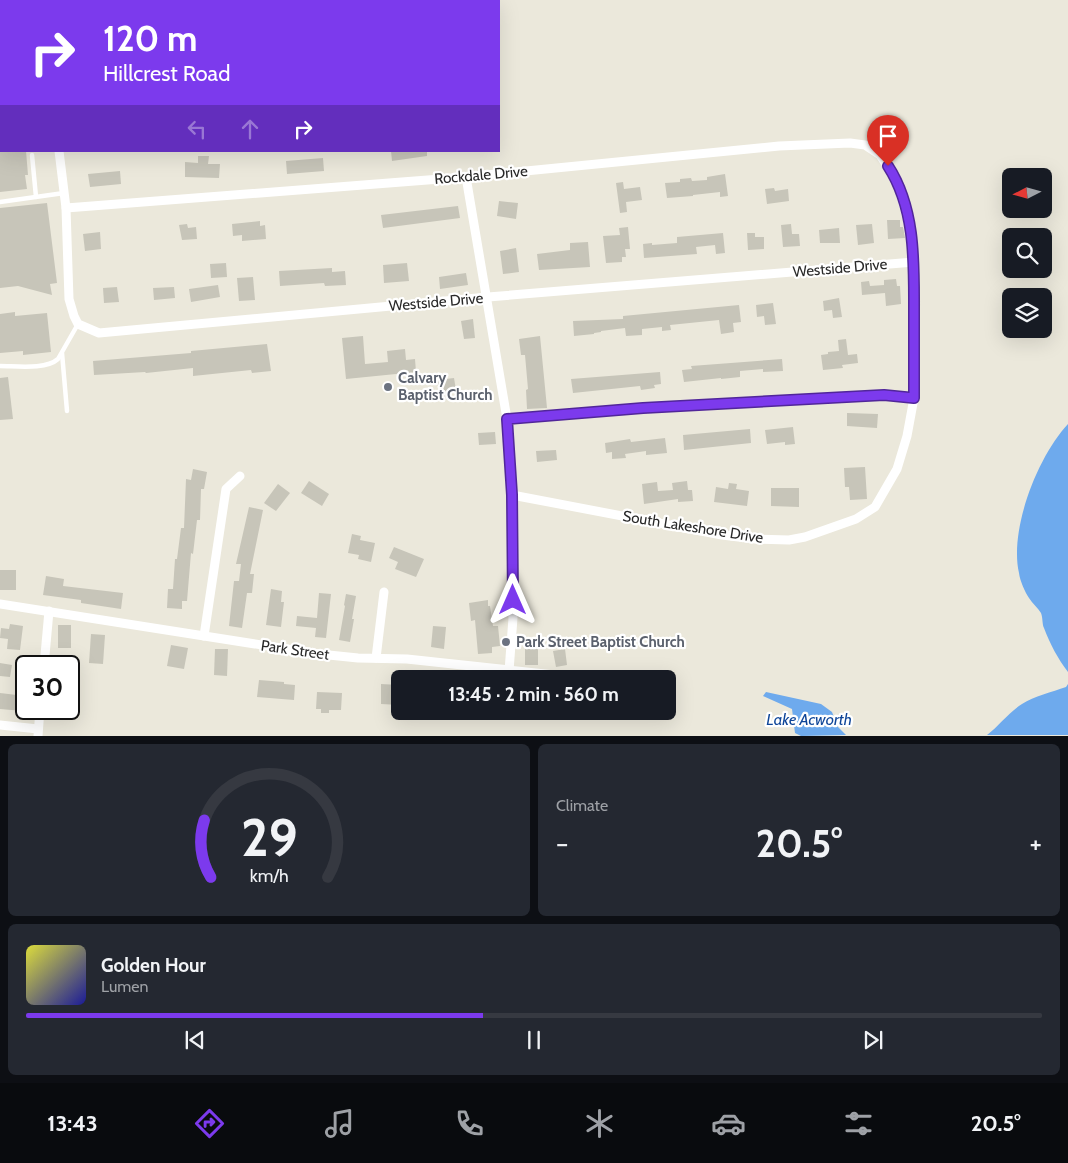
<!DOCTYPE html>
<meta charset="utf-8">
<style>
:root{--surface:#171b24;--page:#242831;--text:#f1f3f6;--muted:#9ea1a6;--line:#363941;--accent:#7c3aed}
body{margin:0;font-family:Cabin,sans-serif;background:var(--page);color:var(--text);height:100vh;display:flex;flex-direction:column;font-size:19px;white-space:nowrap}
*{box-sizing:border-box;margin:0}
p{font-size:16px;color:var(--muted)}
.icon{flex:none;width:28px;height:28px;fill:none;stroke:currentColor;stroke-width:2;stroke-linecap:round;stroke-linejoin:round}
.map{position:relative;height:736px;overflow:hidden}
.drawer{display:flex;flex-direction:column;gap:8px;padding:8px;background:#0d0f14;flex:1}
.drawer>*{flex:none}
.guide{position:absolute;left:0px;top:0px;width:500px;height:152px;box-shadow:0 5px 20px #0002;background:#7c3aed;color:#fff;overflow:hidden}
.needle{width:32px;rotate:264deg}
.fabs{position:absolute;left:1002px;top:168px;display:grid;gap:10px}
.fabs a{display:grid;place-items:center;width:50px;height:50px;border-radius:8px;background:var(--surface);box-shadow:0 5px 20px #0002;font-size:25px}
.speed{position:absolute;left:15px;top:655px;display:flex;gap:10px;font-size:25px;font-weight:700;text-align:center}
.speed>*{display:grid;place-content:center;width:65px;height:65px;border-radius:50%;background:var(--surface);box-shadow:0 5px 20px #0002;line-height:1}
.speed .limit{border:2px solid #111;border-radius:8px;background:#fff;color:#111}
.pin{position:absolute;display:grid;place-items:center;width:42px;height:42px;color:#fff;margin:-51px -21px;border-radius:50% 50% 50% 0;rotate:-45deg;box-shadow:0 0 5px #0007}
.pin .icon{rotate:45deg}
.me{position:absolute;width:55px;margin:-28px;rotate:0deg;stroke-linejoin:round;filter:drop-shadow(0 0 4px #0008)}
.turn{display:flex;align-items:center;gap:18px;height:105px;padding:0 20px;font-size:22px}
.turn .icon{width:65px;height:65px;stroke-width:2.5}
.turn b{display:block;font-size:35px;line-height:42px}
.lanes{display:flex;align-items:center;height:48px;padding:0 20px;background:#0003;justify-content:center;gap:25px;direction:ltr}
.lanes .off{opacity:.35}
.big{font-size:38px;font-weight:700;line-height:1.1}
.drawer .card{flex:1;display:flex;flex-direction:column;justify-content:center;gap:8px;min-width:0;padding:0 18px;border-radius:8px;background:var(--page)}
.drawer .dial{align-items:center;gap:0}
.dial svg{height:130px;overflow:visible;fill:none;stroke:var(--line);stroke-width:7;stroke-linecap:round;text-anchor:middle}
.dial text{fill:var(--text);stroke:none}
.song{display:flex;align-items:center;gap:15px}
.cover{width:60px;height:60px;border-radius:8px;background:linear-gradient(135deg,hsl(60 70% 55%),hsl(240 70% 35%))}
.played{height:5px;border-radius:2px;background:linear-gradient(90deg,var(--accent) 45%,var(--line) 45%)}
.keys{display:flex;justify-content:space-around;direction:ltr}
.heat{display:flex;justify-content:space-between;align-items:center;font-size:28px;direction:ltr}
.drawer .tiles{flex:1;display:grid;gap:8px;grid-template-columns:1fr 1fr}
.card:last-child{grid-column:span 2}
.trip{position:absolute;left:391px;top:670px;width:285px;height:50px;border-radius:8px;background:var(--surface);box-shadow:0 5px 20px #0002;font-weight:700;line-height:50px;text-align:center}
.tab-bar{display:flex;height:80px;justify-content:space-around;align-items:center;background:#090b0e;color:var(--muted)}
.tab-bar .icon{width:35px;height:35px}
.tab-bar .current{color:var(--accent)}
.tab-bar b{font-size:22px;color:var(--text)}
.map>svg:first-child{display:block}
.water{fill:#6eaaed}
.building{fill:#c7c5b9}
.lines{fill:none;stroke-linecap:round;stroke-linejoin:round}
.service{stroke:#fff;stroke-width:4.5}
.minor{stroke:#fff;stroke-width:9}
.route-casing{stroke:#51269a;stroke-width:12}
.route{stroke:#7c3aed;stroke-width:9}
.worship-dot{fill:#6b7280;stroke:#fff;stroke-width:2}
.labels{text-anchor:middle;stroke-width:4.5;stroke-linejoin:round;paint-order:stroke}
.street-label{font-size:15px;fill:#292929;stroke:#fff}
.worship-label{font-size:15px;font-weight:bold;fill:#5b616d;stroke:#fff;text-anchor:start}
.water-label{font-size:16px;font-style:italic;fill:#0e4598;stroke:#fff}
</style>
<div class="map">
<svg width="1068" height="736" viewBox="0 0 1068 736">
<rect width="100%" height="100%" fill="#ebe8db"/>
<!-- water -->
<g class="water">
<path d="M1068 424V672C1058 659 1050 644 1044 628 1042 624 1043 618 1041 613 1038 608 1032 603 1029 598 1025 592 1020 581 1019 573 1009 529 1038 456 1068 424Z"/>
<path d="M1068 684V735H987C999 726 1008 713 1022 704 1034 696 1052 692 1066 687Z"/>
<polygon points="766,692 821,704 832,712 838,727 846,735 801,736 795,733 792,709 763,696"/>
</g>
<!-- building -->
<g class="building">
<polygon points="0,151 26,151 28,175 25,175 27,189 0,192"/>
<polygon points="391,151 427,151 427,156 392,161"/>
<polygon points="198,156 209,156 208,164 220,164 219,178 185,177 185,162 198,163"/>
<polygon points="323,158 324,171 287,174 286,161"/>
<polygon points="120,171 121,184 90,187 88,174"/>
<polygon points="725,174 728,196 720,197 720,192 693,195 693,196 667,198 665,183 680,182 680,179 691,178 692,181 707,180 707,177"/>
<polygon points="623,182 624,189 640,187 642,200 626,202 627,212 620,213 616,183"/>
<polygon points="774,188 775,191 788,189 789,201 767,204 765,189"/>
<polygon points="499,201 518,203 516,219 497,216"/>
<polygon points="47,203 57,283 50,284 52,295 18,286 0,288 0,208"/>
<polygon points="458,206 460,218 383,228 381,215"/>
<polygon points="887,220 900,220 900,227 903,227 905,238 888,239"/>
<polygon points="260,221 260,226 265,225 266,239 242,241 242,235 233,236 232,224"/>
<polygon points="187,224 188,228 196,227 197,239 182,240 179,225"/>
<polygon points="791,224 792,234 799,234 800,246 783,247 781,225"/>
<polygon points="872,224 874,243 858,245 856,225"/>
<polygon points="628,227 630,249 625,249 626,257 622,257 622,262 606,263 603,236 620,235 619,228"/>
<polygon points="839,228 840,243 820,243 819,230"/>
<polygon points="100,232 101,249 85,251 83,234"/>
<polygon points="723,233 725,253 716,254 715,245 696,247 697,254 644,258 643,244 652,243 652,245 677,243 677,237"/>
<polygon points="747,233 755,233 755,237 764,237 764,249 748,250"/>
<polygon points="588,242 590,267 539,270 537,254 570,250 570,243"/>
<polygon points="516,248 519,272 503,274 500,251"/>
<polygon points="226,263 227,277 211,278 210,264"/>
<polygon points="407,263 409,281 384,283 383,265"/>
<polygon points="332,268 332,272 345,271 346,285 325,286 324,283 280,286 279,271"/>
<polygon points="466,273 468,285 440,289 439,277"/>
<polygon points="253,277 255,300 239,301 237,278"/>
<polygon points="896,279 897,286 900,286 901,304 886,306 885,293 862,295 861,282 869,281 870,286 884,285 884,280"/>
<polygon points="218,285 220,297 191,302 189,289"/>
<polygon points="117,287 119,302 104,303 103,288"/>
<polygon points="174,287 175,298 154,300 153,288"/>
<polygon points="839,298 842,317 833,318 832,310 824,311 823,301"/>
<polygon points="773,303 776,324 765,325 764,316 757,317 756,305"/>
<polygon points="739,305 741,322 733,323 734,332 721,334 719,320 670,325 671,330 662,331 662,327 642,329 642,335 626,336 625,328 601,331 601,332 594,333 594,334 574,336 573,321 623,319 623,316"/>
<polygon points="15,312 15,316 47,313 51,352 23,355 23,351 0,353 0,314"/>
<polygon points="473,319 475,338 464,339 461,321"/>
<polygon points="363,336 365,364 388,362 387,351 405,349 406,360 415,359 416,372 346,379 342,338"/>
<polygon points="540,336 547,408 527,409 526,390 528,389 525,355 521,355 519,339"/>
<polygon points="846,339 848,355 857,354 858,363 842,365 843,368 823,370 821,355 828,354 828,352 839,351 838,340"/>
<polygon points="267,344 271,371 252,373 251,370 193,376 193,368 146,373 145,372 94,375 93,361 191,353 191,351"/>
<polygon points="782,359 783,371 763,372 763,369 740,371 740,377 721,379 721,378 684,382 682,370 692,369 691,366"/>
<polygon points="660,372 661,384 654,385 655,388 641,390 640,386 573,393 571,379"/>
<polygon points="8,377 13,419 0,420 0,378"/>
<polygon points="454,378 456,390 439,392 437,380"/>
<polygon points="847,413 878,414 877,428 847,426"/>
<polygon points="793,427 795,444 785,445 785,442 767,444 765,430"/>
<polygon points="750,429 751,443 684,450 683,435"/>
<polygon points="495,432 496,444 479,445 478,433"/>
<polygon points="665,438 667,453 646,455 646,451 625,454 626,458 612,459 612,452 606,453 605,443 630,439 631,442"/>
<polygon points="556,450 557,460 537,462 536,451"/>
<polygon points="865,467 867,499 850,500 849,487 845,487 844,468"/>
<polygon points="193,469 207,472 204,489 201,489 200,520 197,520 193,554 191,553 187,601 182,601 182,609 167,608 168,589 173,589 175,559 177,559 181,528 184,528 186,479 191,480"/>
<polygon points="309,481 329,494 322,506 301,493"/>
<polygon points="687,481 688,490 692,490 693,501 678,502 678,499 644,504 642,484 657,482 658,491 673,490 672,483"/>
<polygon points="729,483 737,484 736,489 749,491 747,506 714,502 716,487 728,489"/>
<polygon points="278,484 290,493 276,511 264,503"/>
<polygon points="771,488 799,488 799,507 771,506"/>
<polygon points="249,507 263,510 250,574 254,574 252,593 247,593 242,628 229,626 234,581 239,581 241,564 236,564"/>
<polygon points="352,534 361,536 360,540 375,543 371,562 358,559 359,555 348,553"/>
<polygon points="394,547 424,559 416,577 395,569 398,562 389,558"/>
<rect x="0" y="570" width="16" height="20"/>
<polygon points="46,576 64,579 63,586 123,593 121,609 81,603 81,600 43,595"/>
<polygon points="271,589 282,591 281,602 284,602 281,627 266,625"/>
<polygon points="319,593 331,594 326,638 315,637 316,628 296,626 297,616 317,618"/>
<polygon points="346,594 356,596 352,619 354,619 350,642 339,640 345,606 344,605"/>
<polygon points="488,600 488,606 490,606 493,626 498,626 500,646 492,647 492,653 478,654 475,620 471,621 469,603"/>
<polygon points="10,624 23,626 20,650 7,649 8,639 0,638 1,628 9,629"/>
<rect x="58" y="625" width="13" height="23"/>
<polygon points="433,626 446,627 444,649 431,647"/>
<polygon points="91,634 105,635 103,664 89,663"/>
<rect x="525" y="644" width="13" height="21"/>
<polygon points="171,645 188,648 184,669 167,666"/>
<polygon points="215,649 228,649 227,676 214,675"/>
<polygon points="565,649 567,665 556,667 553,651"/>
<polygon points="0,663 12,665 10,677 0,676"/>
<polygon points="259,680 284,682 284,684 295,685 294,700 257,697"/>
<polygon points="381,684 400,685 400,705 381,704"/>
<polygon points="317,692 342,693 341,710 329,710 329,713 321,713 321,709 316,709"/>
<polygon points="0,693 25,696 23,711 0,709"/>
</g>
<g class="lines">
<!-- service -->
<g class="service">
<polyline points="0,12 1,11"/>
<polyline points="32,155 36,197"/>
<polyline points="0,202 64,193"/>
<polyline points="62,353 67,411"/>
<path d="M0 366C16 366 46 370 58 359L78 324"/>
</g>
<!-- minor -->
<g class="minor">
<polyline points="30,0 30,1"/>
<polyline points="221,1 224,0"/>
<polyline points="59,151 66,208 69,299 74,316 78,324 99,333 488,297 914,262"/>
<polyline points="466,177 507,419 512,495 513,618 509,671"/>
<polyline points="66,208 466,177 779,146 850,143 865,145 880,155 897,181 911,233 914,262 914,398 907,436 897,469 875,507 856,519 805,537 789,540 755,539 722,535 512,495"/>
<polyline points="507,419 643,408 884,395 914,398"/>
<polyline points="0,604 319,654 358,658 407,659 592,679"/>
<polyline points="204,636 226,489 240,476"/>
<polyline points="376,658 384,592"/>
<polyline points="44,666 49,611"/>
<polyline points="0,725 38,729"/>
<polyline points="38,736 40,709"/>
</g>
</g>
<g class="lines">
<!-- route casing -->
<g class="route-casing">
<path id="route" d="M513 600 512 495 507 419 643 408 884 395 914 398C914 369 914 341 914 313 914 264 916 209 888 166"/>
</g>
<!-- route -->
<use href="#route" class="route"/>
</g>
<!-- markers -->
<g class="worship-dot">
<circle cx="388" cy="387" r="5"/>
<circle cx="506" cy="642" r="5"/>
</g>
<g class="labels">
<!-- street labels -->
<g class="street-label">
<text transform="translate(481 175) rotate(-5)" y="5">Rockdale Drive</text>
<text transform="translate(840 268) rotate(-5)" y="5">Westside Drive</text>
<text transform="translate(436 302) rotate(-5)" y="5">Westside Drive</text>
<text transform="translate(693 527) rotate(9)" y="5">South Lakeshore Drive</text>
<text transform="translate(295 650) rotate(8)" y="5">Park Street</text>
</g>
<!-- worship labels -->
<g class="worship-label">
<text x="398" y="383">Calvary<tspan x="398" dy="17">Baptist Church</tspan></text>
<text x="516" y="647">Park Street Baptist Church</text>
</g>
<!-- water labels -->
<g class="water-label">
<text x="809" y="725">Lake Acworth</text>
</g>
</g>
</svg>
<div class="fabs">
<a><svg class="needle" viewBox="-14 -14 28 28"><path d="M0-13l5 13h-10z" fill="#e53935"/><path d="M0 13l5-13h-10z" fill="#9ea1a6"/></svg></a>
<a><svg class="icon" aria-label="search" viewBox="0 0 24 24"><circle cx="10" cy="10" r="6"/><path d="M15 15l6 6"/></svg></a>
<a><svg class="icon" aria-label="layers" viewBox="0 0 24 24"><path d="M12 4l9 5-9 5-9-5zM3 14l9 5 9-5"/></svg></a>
</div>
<div class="speed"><div class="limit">30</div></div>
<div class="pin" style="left:888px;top:166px;background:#d93025"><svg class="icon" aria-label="arrive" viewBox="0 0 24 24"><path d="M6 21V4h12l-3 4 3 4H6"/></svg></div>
<svg class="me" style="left:513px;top:600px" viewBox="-20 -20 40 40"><path d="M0-17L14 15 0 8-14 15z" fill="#7c3aed" stroke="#fff" stroke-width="4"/></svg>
<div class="trip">13:45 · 2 min · 560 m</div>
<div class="guide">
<div class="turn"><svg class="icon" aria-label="right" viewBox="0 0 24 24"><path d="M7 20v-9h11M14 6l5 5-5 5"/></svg><div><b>120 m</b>Hillcrest Road</div></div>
<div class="lanes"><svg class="icon off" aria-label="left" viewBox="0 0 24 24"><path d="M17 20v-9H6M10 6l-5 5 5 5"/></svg><svg class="icon off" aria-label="ahead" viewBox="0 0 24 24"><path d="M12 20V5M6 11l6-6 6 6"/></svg><svg class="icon" aria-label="right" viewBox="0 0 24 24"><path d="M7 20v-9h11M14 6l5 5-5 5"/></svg></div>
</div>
</div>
<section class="drawer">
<div class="tiles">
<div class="card dial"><svg viewBox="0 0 100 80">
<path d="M14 69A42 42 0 1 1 86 69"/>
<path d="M14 69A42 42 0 0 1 10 34" stroke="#7c3aed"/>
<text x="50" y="56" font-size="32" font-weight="700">29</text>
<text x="50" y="72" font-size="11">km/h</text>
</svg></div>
<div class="card"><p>Climate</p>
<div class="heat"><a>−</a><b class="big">20.5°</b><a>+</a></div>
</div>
<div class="card">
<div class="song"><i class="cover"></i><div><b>Golden Hour</b><p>Lumen</p></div></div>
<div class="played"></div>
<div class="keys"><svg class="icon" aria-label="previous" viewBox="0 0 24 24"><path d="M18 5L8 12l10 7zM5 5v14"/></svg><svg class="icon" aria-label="pause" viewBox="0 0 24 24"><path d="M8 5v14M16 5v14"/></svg><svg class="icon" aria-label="next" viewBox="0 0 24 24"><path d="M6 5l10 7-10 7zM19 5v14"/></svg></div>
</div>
</div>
</section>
<nav class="tab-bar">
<b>13:43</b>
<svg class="icon current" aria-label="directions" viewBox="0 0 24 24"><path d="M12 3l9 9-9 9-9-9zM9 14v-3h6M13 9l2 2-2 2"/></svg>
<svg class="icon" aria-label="music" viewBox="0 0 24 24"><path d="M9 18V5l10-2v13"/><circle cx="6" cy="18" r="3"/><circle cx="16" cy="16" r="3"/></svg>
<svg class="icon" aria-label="phone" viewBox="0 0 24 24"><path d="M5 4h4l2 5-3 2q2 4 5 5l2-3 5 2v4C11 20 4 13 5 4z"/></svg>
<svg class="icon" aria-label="climate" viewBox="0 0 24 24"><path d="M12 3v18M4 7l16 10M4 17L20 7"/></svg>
<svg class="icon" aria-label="car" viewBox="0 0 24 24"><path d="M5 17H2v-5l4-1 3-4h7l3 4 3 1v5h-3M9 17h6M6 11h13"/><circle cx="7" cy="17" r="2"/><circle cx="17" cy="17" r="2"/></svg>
<svg class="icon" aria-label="filters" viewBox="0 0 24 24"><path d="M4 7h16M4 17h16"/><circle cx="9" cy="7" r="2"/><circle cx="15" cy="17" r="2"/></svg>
<b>20.5°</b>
</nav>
